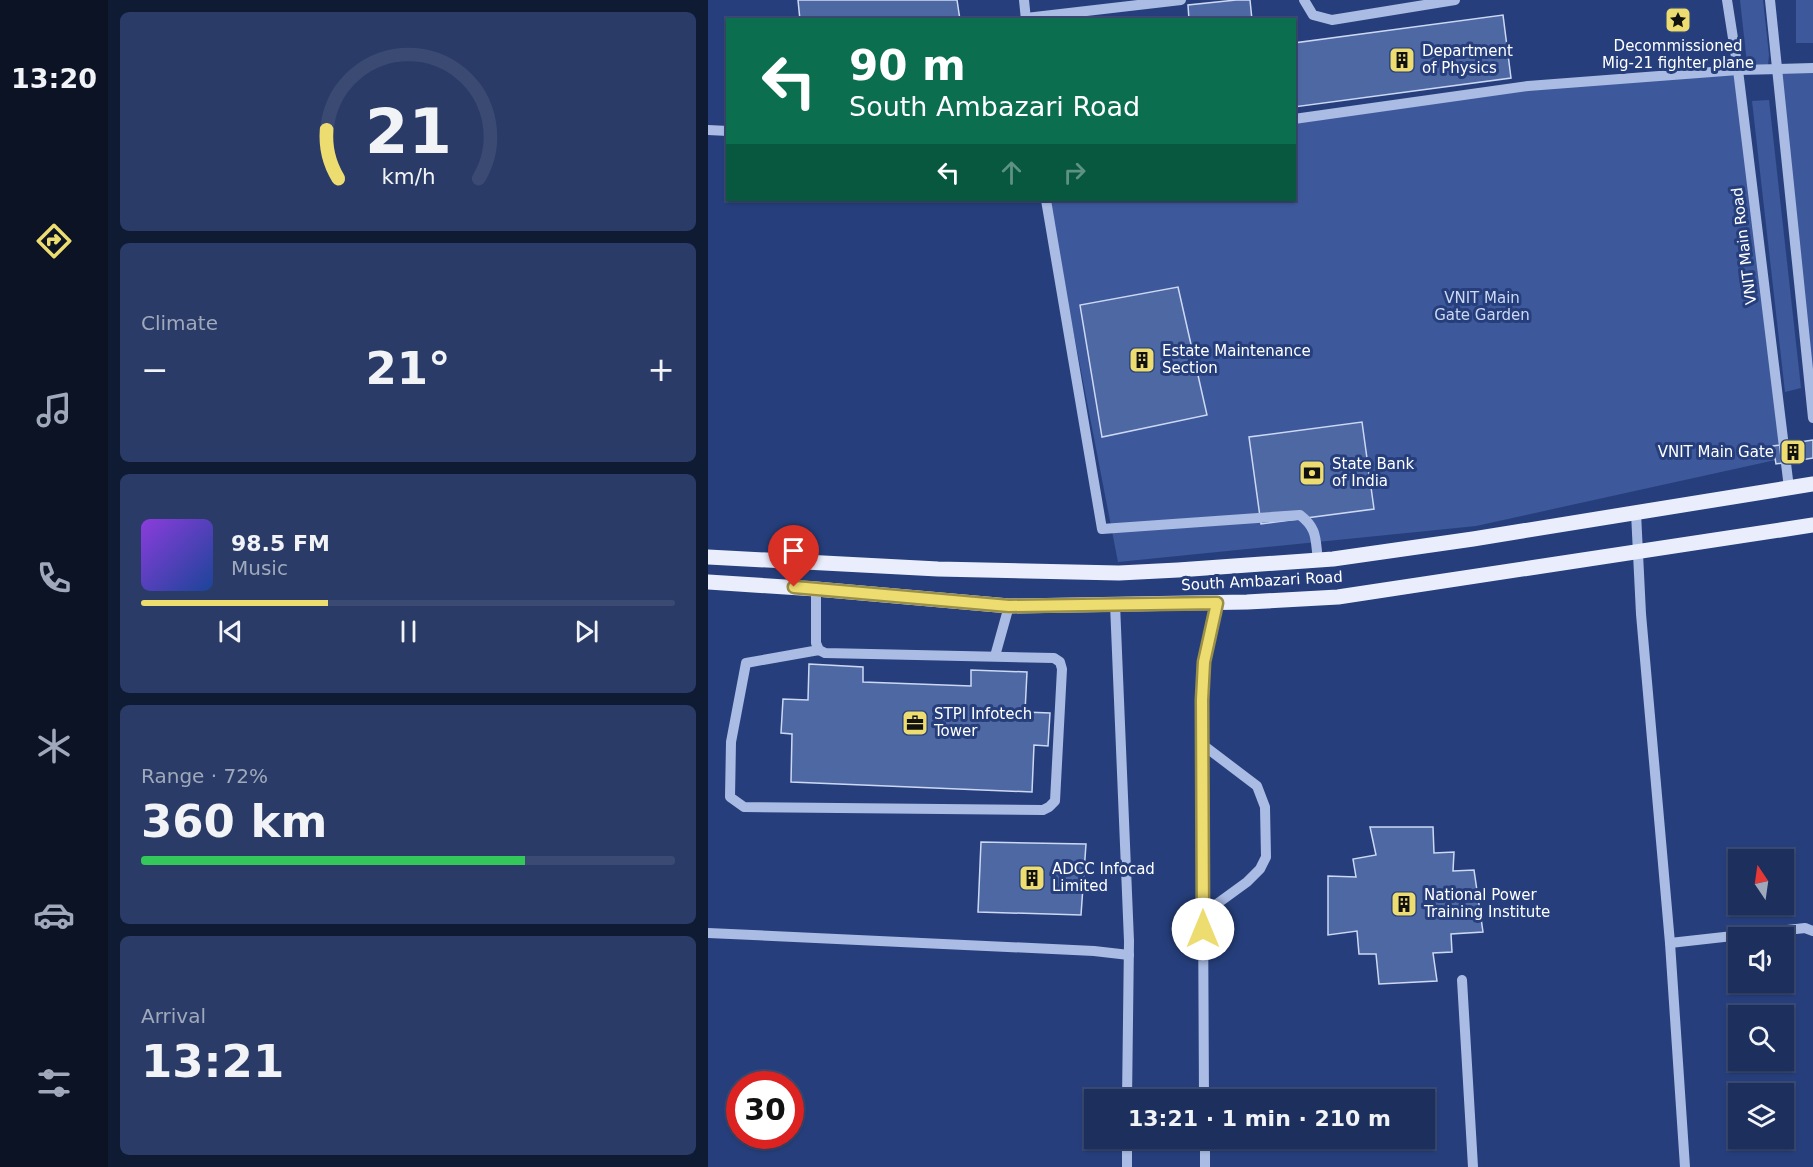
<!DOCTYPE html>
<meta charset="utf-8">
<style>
:root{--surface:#1c2f5d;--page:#293b66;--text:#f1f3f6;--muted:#a0a9bc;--line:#3a4a72;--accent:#eddc6f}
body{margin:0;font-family:"DejaVu Sans",sans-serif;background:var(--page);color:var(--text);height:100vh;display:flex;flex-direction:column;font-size:22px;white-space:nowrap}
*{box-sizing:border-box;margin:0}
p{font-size:20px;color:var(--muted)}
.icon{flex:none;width:33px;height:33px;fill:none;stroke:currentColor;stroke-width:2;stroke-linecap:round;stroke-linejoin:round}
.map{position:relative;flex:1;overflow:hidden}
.details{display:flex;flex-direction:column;gap:12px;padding:12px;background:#0f1a33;width:600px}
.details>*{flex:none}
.top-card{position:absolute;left:18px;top:18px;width:570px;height:183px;border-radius:0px;box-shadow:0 2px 4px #0004,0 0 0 2px var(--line);background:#0b6e4f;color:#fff;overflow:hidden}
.needle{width:39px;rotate:347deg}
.controls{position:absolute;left:1020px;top:849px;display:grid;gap:12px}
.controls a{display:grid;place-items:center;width:66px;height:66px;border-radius:0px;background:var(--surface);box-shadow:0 2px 4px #0004,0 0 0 2px var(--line);font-size:30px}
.speed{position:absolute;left:18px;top:1071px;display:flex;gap:12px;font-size:30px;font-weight:700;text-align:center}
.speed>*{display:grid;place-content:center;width:78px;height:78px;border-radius:50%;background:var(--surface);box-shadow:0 2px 4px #0004,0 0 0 2px var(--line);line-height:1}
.speed .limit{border:9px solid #d22;background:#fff;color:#111}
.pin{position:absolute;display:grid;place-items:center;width:51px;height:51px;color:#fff;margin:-62px -26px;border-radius:50% 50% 50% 0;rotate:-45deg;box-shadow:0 0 6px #0007}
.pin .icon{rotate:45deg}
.me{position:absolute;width:66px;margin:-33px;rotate:0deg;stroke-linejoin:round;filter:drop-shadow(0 0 4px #0008)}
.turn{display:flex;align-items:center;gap:21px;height:126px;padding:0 24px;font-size:27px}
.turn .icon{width:78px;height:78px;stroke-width:2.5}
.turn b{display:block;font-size:42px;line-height:51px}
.lanes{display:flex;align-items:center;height:57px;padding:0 24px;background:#0003;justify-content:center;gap:30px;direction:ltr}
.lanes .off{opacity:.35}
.big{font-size:45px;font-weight:600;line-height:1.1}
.details .widget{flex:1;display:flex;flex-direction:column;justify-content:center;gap:9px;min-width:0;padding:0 21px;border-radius:9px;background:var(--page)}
.details .dial{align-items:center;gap:0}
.dial svg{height:156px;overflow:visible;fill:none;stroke:var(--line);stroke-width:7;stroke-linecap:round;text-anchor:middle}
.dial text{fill:var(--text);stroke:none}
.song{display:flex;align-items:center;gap:18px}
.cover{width:72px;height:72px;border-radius:9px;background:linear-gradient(135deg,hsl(270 70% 55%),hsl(220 70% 35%))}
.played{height:6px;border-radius:3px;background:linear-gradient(90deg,var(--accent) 35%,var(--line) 35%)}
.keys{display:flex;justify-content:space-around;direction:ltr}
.heat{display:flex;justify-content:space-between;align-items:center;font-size:33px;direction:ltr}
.charge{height:9px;border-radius:4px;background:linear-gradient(90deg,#34c759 72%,var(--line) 0)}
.trip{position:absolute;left:376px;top:1089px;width:351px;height:60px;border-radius:0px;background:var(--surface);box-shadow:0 2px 4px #0004,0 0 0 2px var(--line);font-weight:600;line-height:60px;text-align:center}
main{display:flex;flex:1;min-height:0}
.tabs{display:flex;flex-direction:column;width:108px;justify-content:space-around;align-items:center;background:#0b1325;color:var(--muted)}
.tabs .icon{width:42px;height:42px}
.tabs .selected{color:var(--accent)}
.tabs b{font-size:27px;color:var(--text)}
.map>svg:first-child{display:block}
.green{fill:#3d599b}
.building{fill:#4e68a4;stroke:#cdd9f4;stroke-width:1.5}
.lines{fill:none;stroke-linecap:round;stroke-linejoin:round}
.minor{stroke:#aabce4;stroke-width:10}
.major{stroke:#eaeefc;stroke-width:15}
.route-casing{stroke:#9a8f48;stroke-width:15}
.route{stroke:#eddc6f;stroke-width:10}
.labels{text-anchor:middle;stroke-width:6;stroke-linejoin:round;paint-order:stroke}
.poi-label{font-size:15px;fill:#fff;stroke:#263f7c;text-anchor:start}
.street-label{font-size:15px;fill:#fff;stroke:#263f7c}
.park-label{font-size:15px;fill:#cdd9f4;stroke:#263f7c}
</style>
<main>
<nav class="tabs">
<b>13:20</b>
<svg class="icon selected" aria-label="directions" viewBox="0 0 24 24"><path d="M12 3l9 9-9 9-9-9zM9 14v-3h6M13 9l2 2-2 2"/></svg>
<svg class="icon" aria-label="music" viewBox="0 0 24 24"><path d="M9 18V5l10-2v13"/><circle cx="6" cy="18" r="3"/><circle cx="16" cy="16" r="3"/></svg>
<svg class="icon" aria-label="phone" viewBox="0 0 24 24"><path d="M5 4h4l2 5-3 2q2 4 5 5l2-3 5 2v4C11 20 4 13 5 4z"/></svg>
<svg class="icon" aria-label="climate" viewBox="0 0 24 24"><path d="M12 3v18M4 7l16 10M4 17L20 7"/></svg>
<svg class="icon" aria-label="car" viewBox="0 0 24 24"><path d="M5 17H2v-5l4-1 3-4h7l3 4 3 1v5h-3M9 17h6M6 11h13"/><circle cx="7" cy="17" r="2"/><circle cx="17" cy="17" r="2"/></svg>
<svg class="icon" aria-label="filters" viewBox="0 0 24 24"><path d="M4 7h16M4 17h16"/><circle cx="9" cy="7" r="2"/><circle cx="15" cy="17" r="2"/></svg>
</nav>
<section class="details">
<div class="widget dial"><svg viewBox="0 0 100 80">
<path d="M14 69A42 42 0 1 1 86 69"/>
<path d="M14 69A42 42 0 0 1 8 44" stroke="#eddc6f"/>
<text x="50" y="56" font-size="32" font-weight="700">21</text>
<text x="50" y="72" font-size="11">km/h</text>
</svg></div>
<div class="widget"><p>Climate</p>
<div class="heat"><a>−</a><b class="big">21°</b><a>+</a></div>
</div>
<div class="widget">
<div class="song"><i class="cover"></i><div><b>98.5 FM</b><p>Music</p></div></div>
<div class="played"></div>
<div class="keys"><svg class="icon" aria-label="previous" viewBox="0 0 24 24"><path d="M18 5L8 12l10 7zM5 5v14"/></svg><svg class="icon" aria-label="pause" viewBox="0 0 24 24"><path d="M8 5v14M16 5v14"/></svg><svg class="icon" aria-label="next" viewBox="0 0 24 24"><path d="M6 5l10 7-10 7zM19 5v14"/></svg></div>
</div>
<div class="widget"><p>Range · 72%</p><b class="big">360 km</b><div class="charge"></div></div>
<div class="widget"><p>Arrival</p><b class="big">13:21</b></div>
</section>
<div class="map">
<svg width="1105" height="1167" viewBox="0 0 1105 1167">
<rect width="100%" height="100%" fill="#263f7c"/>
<!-- green -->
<g class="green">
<polygon points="1032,0 1055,0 1061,55 1060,65 1048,65 1039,63"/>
<rect x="1088" y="0" width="17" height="43"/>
<polygon points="1105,68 1105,418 1067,69"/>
<polygon points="1030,70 1076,458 768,526 410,562 340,200 586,200 587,119 712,100"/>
<polygon points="1061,100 1093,388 1077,392 1044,101"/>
</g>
<!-- building -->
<g class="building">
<polygon points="90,0 249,0 252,20 92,20"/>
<polygon points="528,0 542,0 544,20 481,20 480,5"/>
<polygon points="795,15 803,78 586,107 586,43"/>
<polygon points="470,287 499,415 394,437 372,305"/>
<polygon points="654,422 666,509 553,524 541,437"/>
<polygon points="1105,440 1105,458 1068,464 1065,446"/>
<polygon points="101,664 155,667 155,682 263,686 263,670 319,672 317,712 342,713 340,746 326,745 324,792 83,782 84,734 73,733 75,699 100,700"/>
<polygon points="662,827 725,827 726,853 746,852 745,871 766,870 775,932 743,934 744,952 725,953 729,981 671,984 668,954 651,954 649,931 620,935 620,876 648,877 645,859 668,855"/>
<polygon points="273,842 378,844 373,915 270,912"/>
</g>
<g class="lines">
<!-- minor -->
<g class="minor">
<polyline points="316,0 318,20"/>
<polyline points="596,0 605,15 624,20 747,0"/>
<polyline points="1019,0 1030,70 1081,488"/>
<polyline points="1062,0 1105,418"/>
<polyline points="318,18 473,0"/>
<polyline points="586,119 820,86 1030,70 1105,68"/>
<polyline points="0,130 20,131"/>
<path d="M338 200 394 529 592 515C610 529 607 539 610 560"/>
<polyline points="928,513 933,614 962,943 977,1167"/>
<polyline points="108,589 108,643 111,650 117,653 346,658 352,662 354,669 347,801 341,807 335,810 36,807 22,797 23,742 38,663 111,650"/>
<polyline points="407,604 421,941 419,1100"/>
<polyline points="287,656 301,606"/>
<polyline points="495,745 549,786 557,807 558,857 552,869 539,882 495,914"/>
<polyline points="0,933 386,951 421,955"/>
<polyline points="962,943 1097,928 1105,931"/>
<polyline points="754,980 765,1167"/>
<polyline points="496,1100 494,700 496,662 509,603"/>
<polyline points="497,1138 497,1167"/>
<polyline points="419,1167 419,1138"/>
</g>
<!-- major -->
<g class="major">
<polyline points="0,557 230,569 411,573 470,570 625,559 765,539 1105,484"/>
<polyline points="0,582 108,589 301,606 539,602 630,597 1105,525"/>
</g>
</g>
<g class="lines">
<!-- route casing -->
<g class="route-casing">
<polyline id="route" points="86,587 301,606 509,603 496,662 494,700 495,929"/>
</g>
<!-- route -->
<use href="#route" class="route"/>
</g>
<!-- icons -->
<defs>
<g id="sight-square" transform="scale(1.35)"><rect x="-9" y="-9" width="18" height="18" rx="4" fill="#eddc6f" stroke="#263f7c"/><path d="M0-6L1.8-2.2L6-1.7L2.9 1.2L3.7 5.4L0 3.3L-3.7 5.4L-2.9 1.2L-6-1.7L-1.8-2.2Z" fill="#111"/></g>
<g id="building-square" transform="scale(1.35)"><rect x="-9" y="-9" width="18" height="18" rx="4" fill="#eddc6f" stroke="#263f7c"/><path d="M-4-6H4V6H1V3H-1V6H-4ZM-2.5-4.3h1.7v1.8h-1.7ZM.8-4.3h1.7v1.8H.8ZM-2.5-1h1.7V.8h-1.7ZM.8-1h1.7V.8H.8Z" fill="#111"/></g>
<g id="bank-square" transform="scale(1.35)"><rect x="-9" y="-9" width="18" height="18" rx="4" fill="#eddc6f" stroke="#263f7c"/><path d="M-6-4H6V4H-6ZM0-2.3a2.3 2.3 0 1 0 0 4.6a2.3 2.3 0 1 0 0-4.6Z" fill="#111"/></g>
<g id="office-square" transform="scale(1.35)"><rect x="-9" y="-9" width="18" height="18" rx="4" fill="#eddc6f" stroke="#263f7c"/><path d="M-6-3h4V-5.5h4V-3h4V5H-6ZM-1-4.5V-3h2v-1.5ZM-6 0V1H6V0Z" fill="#111"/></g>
</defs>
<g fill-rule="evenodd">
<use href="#sight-square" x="970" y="20"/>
<use href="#building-square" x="694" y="60"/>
<use href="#building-square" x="434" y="360"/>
<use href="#building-square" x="1085" y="452"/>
<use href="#bank-square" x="604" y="473"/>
<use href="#office-square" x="207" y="723"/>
<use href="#building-square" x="324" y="878"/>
<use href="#building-square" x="696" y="904"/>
</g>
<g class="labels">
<!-- poi labels -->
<g class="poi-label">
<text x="970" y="51" text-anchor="middle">Decommissioned<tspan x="970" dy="17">Mig-21 fighter plane</tspan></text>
<text x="714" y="56">Department<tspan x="714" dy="17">of Physics</tspan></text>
<text x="454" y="356">Estate Maintenance<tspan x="454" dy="17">Section</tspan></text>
<text x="1066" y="457" text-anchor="end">VNIT Main Gate</text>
<text x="624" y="469">State Bank<tspan x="624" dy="17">of India</tspan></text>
<text x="226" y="719">STPI Infotech<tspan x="226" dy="17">Tower</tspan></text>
<text x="344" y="874">ADCC Infocad<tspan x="344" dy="17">Limited</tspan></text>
<text x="716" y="900">National Power<tspan x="716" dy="17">Training Institute</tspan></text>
</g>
<!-- street labels -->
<g class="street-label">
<text transform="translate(1036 246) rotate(-97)" y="5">VNIT Main Road</text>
<text transform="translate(554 581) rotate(-3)" y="5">South Ambazari Road</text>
</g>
<!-- park labels -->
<g class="park-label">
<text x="774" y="303">VNIT Main<tspan x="774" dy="17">Gate Garden</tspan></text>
</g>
</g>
</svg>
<div class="controls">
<a><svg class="needle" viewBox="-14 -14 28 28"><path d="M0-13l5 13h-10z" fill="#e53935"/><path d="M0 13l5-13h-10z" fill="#a0a9bc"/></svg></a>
<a><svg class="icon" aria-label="sound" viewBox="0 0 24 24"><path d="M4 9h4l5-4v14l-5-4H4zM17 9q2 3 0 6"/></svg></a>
<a><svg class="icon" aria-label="search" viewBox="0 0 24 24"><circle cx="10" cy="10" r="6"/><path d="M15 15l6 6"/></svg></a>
<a><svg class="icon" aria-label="layers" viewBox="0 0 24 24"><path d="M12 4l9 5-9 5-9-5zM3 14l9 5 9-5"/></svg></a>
</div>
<div class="speed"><div class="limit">30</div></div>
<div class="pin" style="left:86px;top:587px;background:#d93025"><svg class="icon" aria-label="arrive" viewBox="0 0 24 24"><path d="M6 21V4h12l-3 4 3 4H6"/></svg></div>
<svg class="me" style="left:495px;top:929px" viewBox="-20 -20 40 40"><circle r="19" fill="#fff"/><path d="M0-13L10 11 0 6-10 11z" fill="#eddc6f"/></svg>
<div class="trip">13:21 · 1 min · 210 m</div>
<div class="top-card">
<div class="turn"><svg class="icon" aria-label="left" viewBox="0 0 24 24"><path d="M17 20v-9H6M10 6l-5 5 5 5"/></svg><div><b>90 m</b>South Ambazari Road</div></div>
<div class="lanes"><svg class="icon" aria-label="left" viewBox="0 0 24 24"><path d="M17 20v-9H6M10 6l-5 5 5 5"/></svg><svg class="icon off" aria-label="ahead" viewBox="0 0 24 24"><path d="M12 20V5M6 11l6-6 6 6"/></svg><svg class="icon off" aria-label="right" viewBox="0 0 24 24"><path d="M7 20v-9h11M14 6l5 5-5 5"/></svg></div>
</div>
</div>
</main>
